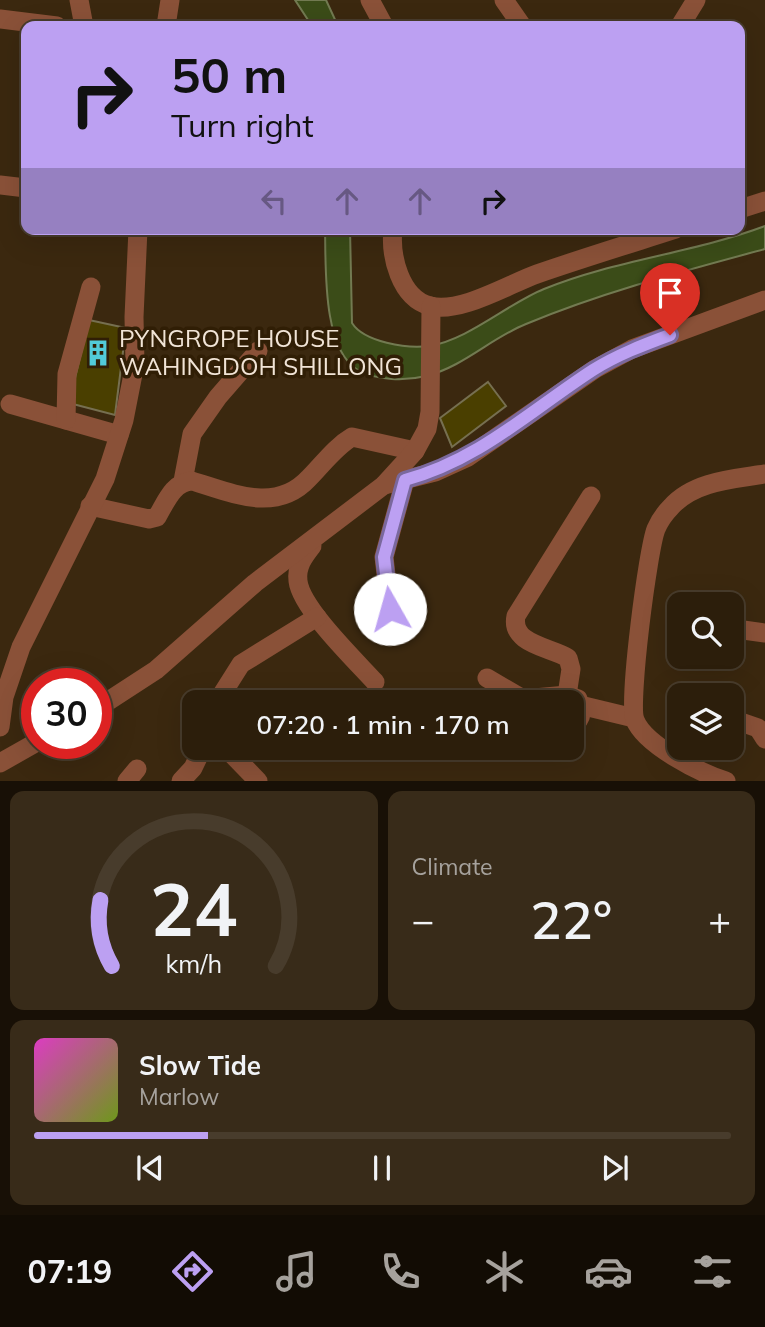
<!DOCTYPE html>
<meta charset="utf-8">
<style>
:root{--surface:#2c1e0b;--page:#382b19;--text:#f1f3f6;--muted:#a6a29d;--line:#483c2c;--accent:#bca0f2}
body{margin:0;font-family:Mulish,sans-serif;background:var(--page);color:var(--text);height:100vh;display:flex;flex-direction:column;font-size:26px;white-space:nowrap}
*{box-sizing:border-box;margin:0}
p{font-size:23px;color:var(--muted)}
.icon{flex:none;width:38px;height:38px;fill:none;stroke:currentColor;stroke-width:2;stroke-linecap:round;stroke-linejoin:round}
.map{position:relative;height:781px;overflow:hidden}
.drawer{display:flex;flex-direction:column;gap:10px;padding:10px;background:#181006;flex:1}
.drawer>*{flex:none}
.guide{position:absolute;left:21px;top:21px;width:724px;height:214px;border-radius:14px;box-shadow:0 7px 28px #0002,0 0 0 2px var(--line);background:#bca0f2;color:#111;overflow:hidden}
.controls{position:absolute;left:667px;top:592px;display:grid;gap:14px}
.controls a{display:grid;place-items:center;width:77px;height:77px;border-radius:14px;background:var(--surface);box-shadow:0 7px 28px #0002,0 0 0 2px var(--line);font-size:35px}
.speed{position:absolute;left:21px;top:668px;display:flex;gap:14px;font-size:35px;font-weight:700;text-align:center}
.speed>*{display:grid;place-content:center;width:91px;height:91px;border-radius:50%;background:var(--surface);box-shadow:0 7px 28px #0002,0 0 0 2px var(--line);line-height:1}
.speed .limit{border:10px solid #d22;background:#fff;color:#111}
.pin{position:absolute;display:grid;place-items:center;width:60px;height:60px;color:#fff;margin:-72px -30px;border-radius:50% 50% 50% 0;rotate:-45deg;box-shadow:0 0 7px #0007}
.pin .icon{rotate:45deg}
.me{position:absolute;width:77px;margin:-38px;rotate:353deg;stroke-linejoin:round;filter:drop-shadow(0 0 5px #0008)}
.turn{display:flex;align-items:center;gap:24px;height:147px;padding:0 35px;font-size:32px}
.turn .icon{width:91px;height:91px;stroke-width:2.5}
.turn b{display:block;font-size:49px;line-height:60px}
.lanes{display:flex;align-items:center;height:66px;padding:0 35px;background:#0003;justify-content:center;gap:35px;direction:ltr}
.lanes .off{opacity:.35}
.big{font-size:52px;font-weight:600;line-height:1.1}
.drawer .card{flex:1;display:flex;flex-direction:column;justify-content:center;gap:10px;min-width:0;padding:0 24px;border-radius:14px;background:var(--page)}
.drawer .dial{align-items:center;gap:0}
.dial svg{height:182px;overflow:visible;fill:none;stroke:var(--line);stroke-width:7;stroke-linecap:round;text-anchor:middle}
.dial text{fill:var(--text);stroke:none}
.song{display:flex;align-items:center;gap:21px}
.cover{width:84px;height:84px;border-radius:10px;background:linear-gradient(135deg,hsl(310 70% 55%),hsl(80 70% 35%))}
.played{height:7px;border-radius:4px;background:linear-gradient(90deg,var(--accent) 25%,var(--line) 25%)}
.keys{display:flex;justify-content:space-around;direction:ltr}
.heat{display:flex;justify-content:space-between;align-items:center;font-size:38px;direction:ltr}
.drawer .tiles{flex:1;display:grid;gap:10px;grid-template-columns:1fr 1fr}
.card:last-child{grid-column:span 2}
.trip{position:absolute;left:182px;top:690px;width:402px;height:70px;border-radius:14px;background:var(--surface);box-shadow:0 7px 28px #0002,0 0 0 2px var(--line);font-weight:600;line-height:70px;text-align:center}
.menu{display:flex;height:112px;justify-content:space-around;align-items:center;background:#120c04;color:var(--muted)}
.menu .icon{width:49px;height:49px}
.menu .on{color:var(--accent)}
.menu b{font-size:32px;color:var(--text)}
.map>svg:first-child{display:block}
.water{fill:#3b4c18;stroke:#727a51;stroke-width:2}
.building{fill:#4a3f00;stroke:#766f50;stroke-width:2}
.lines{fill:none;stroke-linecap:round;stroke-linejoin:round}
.minor{stroke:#8a5138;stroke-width:19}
.route-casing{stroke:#7a689d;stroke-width:18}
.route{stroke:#bca0f2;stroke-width:12}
.labels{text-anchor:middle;stroke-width:7;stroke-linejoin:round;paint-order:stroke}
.poi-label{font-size:24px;fill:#f1e4d6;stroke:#301e05;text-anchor:start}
</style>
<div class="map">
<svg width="765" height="781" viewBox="0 0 765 781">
<rect width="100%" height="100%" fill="#3b280f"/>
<!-- water -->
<g class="water">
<polygon points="295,0 326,0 338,26 312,26"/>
<path d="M765 226V249C684 271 603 292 526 324 491 338 463 367 426 376 406 381 377 381 358 370 322 349 326 266 325 229H350L352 323C364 342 407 349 429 346 468 340 507 304 544 289 615 260 693 253 765 226Z"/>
</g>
<!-- building -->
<g class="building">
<polygon points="89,320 126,328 115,415 69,403"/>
<polygon points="488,382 506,406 452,447 440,418"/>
</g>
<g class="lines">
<!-- minor -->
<g class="minor">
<polyline points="79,0 83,21 81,26"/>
<polyline points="370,0 384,26"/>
<polyline points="504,0 522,26"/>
<polyline points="0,19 57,26"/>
<polyline points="166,26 170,0"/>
<polyline points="680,26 696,0"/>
<polyline points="0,185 26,188"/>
<polyline points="740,209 765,201"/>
<path d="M393 229C390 256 400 298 430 306 460 314 509 284 537 274 583 258 629 244 676 229"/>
<polyline points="10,404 119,435"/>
<polyline points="66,420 67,374 91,287"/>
<polyline points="183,481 192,434 218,397 258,351"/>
<polyline points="384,485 435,472 468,457 595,369 632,349 765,300"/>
<path d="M90 506 149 519 157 517C166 502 173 482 192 481 232 493 276 514 309 478 323 464 335 447 352 437L415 451"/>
<path d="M312 546C304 556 296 567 298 581 301 608 355 660 375 682"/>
<polyline points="390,609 384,557 405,480"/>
<polyline points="736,629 765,633"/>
<path d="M487 678 523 699 567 695 578 699C582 711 584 718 572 726"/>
<path d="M567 695 571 669 568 658C550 647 510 644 516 616L591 496"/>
<polyline points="217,702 241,664 317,617"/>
<polyline points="580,705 634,718"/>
<polyline points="96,709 156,670 255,583 384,485 415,451 427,429 430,412 431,306"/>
<polyline points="732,719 758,728 765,739"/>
<polyline points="0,727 4,697 21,647 105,479 124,420 135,364 134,317 138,229"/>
<polyline points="225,747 258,781"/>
<polyline points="0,763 37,742"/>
<polyline points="127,781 137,769"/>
<polyline points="181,781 193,768 203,747"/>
<path d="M726 781C700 773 645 745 635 720 628 703 648 549 656 529 659 522 666 512 671 507 694 481 734 479 765 474"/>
</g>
</g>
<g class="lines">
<!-- route casing -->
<g class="route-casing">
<path id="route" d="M390 609 384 557 405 480C479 460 530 411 593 370 617 355 643 345 670 335"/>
</g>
<!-- route -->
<use href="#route" class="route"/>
</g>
<!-- icons -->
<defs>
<g id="building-bare" transform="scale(2.1)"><path d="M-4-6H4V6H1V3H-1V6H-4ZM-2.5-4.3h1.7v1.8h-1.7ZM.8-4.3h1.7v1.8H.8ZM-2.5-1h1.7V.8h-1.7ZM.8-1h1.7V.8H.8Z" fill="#52cbd9" stroke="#301e05" stroke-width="2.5" paint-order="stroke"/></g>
</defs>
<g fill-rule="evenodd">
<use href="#building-bare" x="98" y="353"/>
</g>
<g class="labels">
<!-- poi labels -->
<g class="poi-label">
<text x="119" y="347">PYNGROPE HOUSE<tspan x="119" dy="28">WAHINGDOH SHILLONG</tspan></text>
</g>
</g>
</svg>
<div class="controls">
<a><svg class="icon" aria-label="search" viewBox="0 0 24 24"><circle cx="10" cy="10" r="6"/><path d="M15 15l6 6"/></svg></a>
<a><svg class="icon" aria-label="layers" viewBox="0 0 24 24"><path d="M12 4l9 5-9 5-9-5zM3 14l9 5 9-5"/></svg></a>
</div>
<div class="speed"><div class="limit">30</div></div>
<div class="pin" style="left:670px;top:335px;background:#d93025"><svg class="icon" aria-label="arrive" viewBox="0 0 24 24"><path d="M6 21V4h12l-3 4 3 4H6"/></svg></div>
<svg class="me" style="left:390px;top:609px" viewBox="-20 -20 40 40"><circle r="19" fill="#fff"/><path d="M0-13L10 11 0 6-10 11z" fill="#bca0f2"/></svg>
<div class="trip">07:20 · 1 min · 170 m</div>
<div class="guide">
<div class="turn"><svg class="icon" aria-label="right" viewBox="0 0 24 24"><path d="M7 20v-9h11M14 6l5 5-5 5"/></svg><div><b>50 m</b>Turn right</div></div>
<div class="lanes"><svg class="icon off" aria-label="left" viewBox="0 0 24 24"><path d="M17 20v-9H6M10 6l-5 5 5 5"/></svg><svg class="icon off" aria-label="ahead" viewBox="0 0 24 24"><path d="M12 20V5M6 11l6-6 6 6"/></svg><svg class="icon off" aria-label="ahead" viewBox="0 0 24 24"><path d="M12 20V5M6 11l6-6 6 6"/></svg><svg class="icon" aria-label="right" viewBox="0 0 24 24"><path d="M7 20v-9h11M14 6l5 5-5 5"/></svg></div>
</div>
</div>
<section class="drawer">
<div class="tiles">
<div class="card dial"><svg viewBox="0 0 100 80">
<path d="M14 69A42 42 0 1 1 86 69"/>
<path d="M14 69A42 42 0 0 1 9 40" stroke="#bca0f2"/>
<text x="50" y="56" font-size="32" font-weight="700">24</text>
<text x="50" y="72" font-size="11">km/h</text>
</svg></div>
<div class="card"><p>Climate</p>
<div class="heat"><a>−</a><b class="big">22°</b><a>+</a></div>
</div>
<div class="card">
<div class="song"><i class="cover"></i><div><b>Slow Tide</b><p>Marlow</p></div></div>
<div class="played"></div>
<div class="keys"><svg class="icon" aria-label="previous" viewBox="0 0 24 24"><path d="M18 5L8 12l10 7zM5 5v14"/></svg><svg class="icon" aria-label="pause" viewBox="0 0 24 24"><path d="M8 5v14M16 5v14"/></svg><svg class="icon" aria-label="next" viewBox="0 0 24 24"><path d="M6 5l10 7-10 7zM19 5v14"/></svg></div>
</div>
</div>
</section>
<nav class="menu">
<b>07:19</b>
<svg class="icon on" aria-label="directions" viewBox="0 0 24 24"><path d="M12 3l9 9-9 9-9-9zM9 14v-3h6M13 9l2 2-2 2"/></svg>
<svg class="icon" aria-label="music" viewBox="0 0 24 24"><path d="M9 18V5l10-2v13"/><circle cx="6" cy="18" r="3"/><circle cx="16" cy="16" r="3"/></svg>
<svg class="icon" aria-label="phone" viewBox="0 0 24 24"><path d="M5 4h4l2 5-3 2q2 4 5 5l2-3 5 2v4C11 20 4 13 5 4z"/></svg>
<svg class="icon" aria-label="climate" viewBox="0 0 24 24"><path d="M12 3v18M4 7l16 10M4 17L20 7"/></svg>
<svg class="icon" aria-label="car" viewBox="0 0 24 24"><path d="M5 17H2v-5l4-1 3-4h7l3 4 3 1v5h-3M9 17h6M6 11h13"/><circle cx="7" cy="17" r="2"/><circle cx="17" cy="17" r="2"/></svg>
<svg class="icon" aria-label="filters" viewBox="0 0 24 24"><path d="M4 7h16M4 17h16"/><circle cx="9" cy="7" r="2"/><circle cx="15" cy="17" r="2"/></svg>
</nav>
